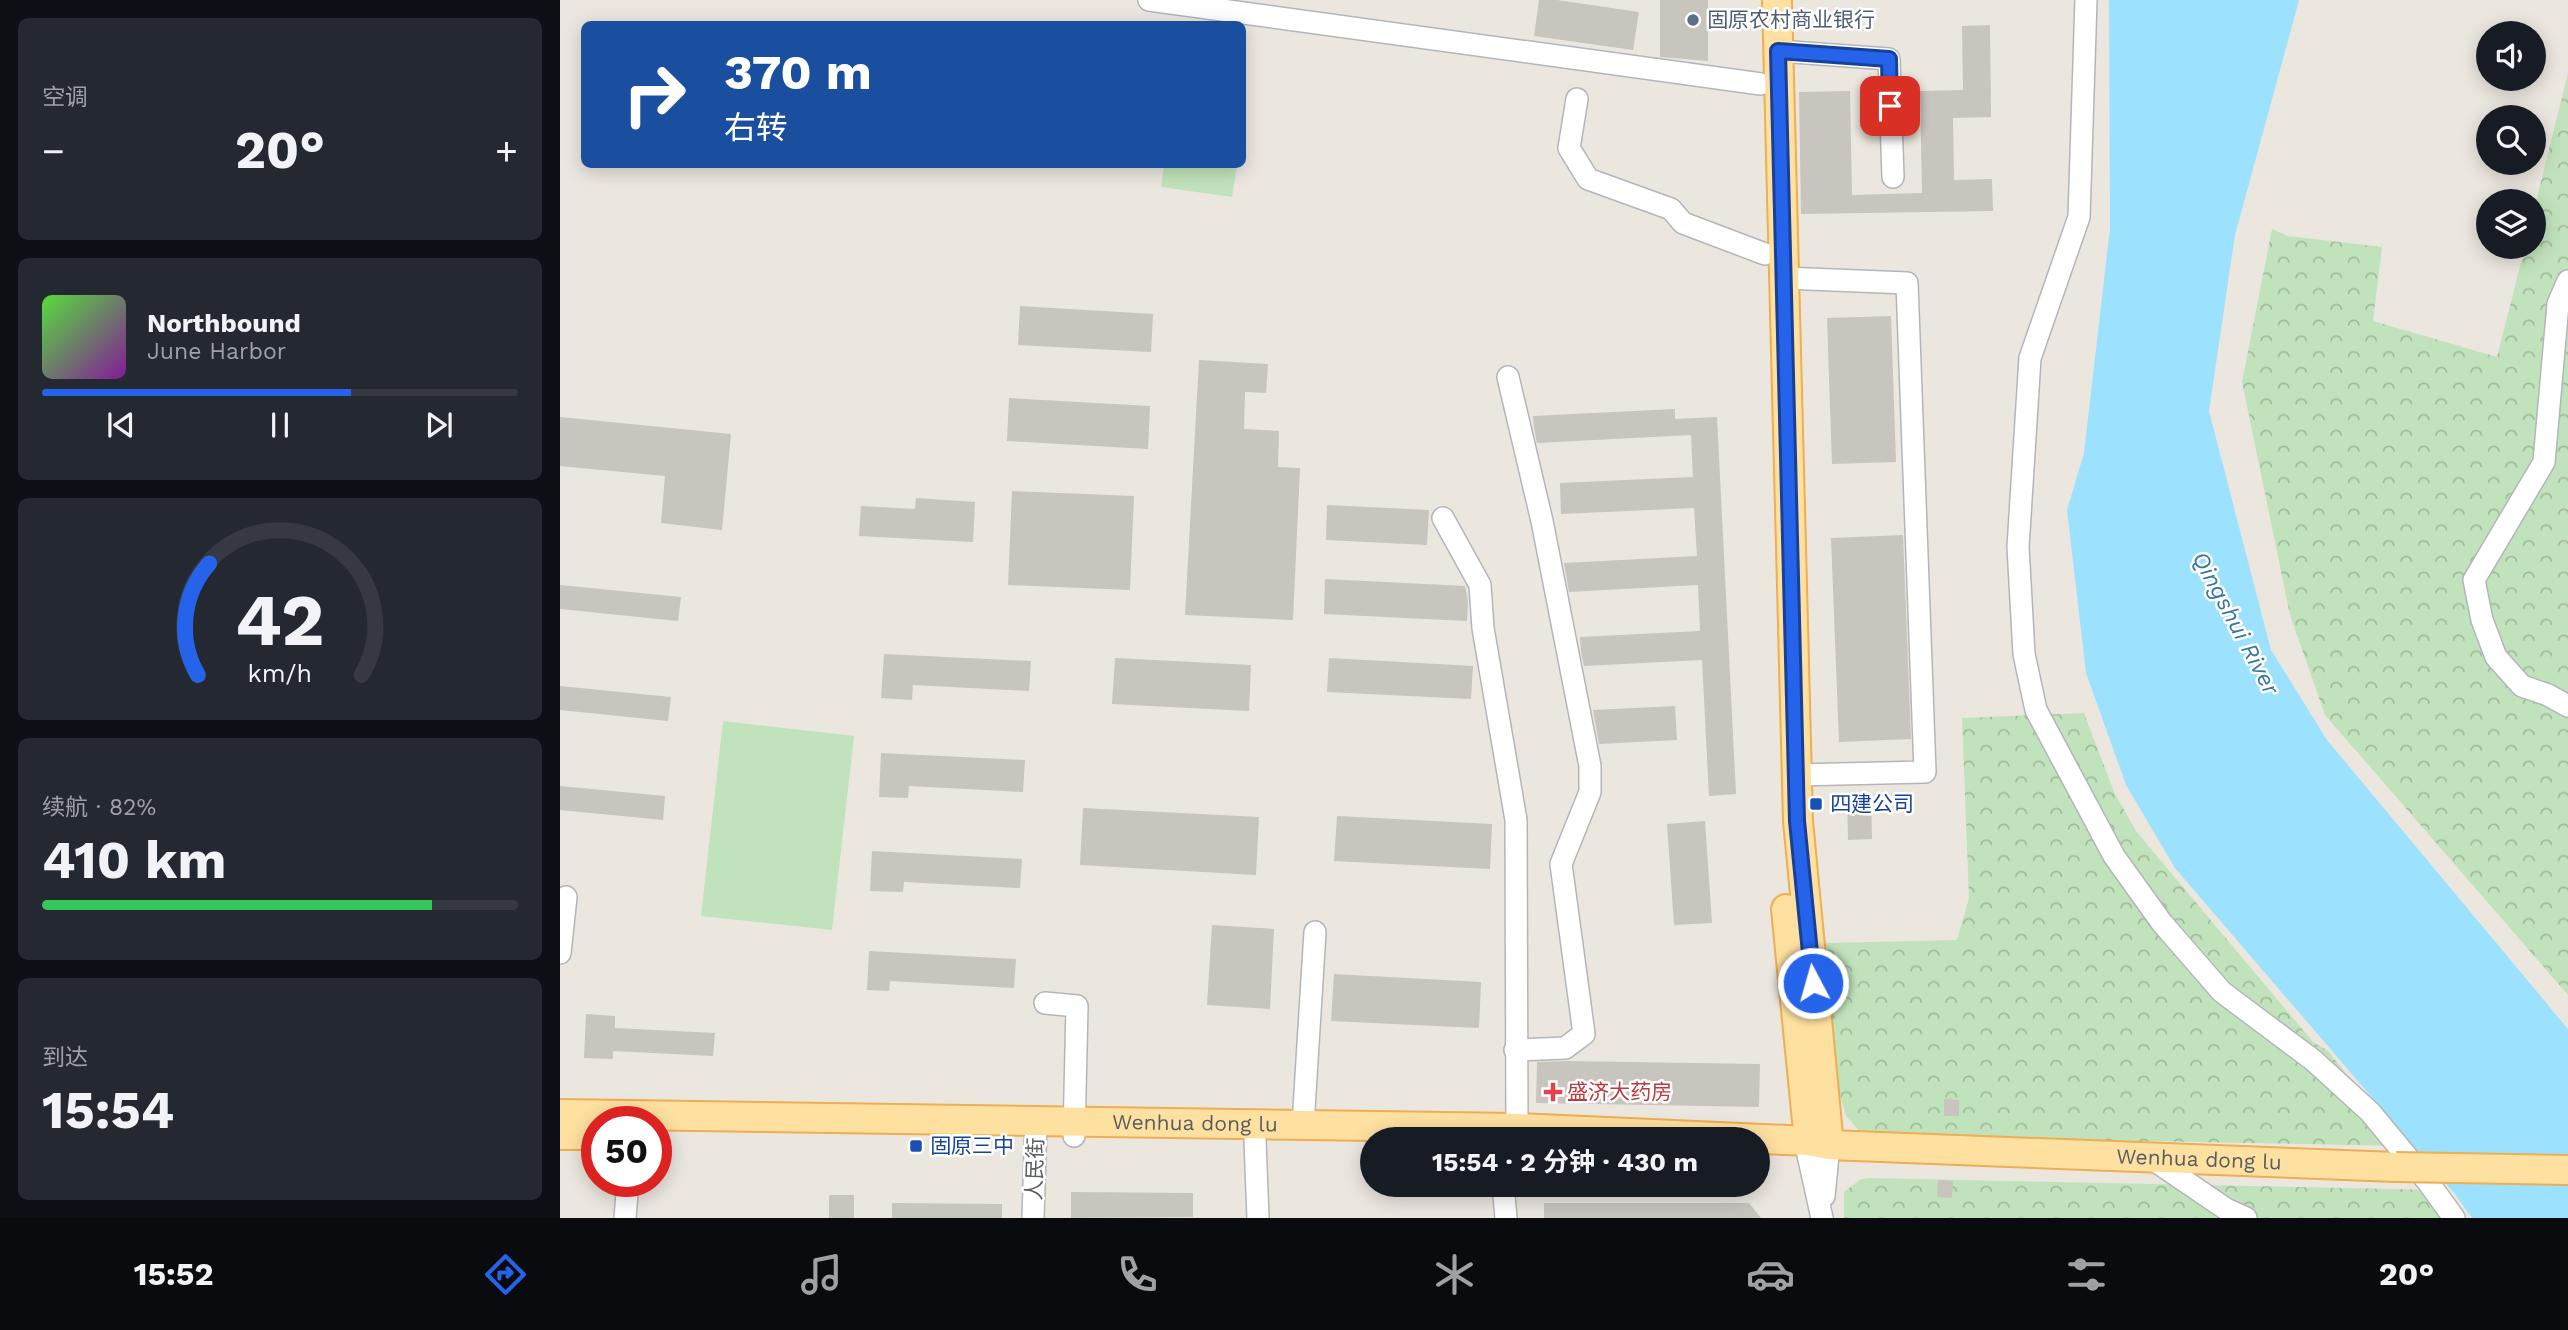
<!DOCTYPE html>
<html lang="zh">
<meta charset="utf-8">
<style>
:root{--surface:#171b24;--page:#242831;--text:#f1f3f6;--muted:#9ea1a6;--line:#363941;--accent:#2563eb}
body{margin:0;font-family:"Work Sans","Noto Sans SC",sans-serif;background:var(--page);color:var(--text);height:100vh;display:flex;flex-direction:column;font-size:26px;white-space:nowrap}
*{box-sizing:border-box;margin:0}
p{font-size:23px;color:var(--muted)}
.icon{flex:none;width:38px;height:38px;fill:none;stroke:currentColor;stroke-width:2;stroke-linecap:round;stroke-linejoin:round}
.map{position:relative;flex:1;overflow:hidden}
.side{display:flex;flex-direction:column;gap:18px;padding:18px;background:#0d0f14;width:560px}
.side>*{flex:none}
.guide{position:absolute;left:21px;top:21px;width:665px;height:147px;border-radius:10px;box-shadow:0 4px 18px #0003;background:#1a4fa0;color:#fff;overflow:hidden}
.tools{position:absolute;left:1916px;top:21px;display:grid;gap:14px}
.tools a{display:grid;place-items:center;width:70px;height:70px;border-radius:50%;background:var(--surface);box-shadow:0 4px 18px #0003;font-size:35px}
.speed{position:absolute;left:21px;top:1106px;display:flex;gap:14px;font-size:35px;font-weight:700;text-align:center}
.speed>*{display:grid;place-content:center;width:91px;height:91px;border-radius:50%;background:var(--surface);box-shadow:0 4px 18px #0003;line-height:1}
.speed .limit{border:10px solid #d22;background:#fff;color:#111}
.pin{position:absolute;display:grid;place-items:center;width:60px;height:60px;color:#fff;margin:-30px;border-radius:14px;box-shadow:0 4px 10px #0006}
.me{position:absolute;width:77px;margin:-38px;rotate:354deg;stroke-linejoin:round;filter:drop-shadow(0 0 5px #0008)}
.turn{display:flex;align-items:center;gap:24px;height:147px;padding:0 28px;font-size:32px}
.turn .icon{width:91px;height:91px;stroke-width:2.5}
.turn b{display:block;font-size:49px;line-height:60px}
.big{font-size:52px;font-weight:700;line-height:1.1}
.side .widget{flex:1;display:flex;flex-direction:column;justify-content:center;gap:10px;min-width:0;padding:0 24px;border-radius:10px;background:var(--page)}
.side .dial{align-items:center;gap:0}
.dial svg{height:182px;overflow:visible;fill:none;stroke:var(--line);stroke-width:7;stroke-linecap:round;text-anchor:middle}
.dial text{fill:var(--text);stroke:none}
.song{display:flex;align-items:center;gap:21px}
.cover{width:84px;height:84px;border-radius:10px;background:linear-gradient(135deg,hsl(110 70% 55%),hsl(290 70% 35%))}
.played{height:7px;border-radius:4px;background:linear-gradient(90deg,var(--accent) 65%,var(--line) 65%)}
.keys{display:flex;justify-content:space-around;direction:ltr}
.heat{display:flex;justify-content:space-between;align-items:center;font-size:38px;direction:ltr}
.charge{height:10px;border-radius:5px;background:linear-gradient(90deg,#34c759 82%,var(--line) 0)}
.trip{position:absolute;left:800px;top:1127px;width:410px;height:70px;border-radius:35px;background:var(--surface);box-shadow:0 4px 18px #0003;font-weight:700;line-height:70px;text-align:center}
.tabs{display:flex;height:112px;justify-content:space-around;align-items:center;background:#090b0e;color:var(--muted)}
.tabs .icon{width:49px;height:49px}
.tabs .active{color:var(--accent)}
.tabs b{font-size:32px;color:var(--text)}
main{display:flex;flex:1;min-height:0}
.map>svg:first-child{display:block}
.grass{fill:#c1e3bb}
.park{fill:url(#park-crowns)}
.water{fill:#9ce2fe}
.building{fill:#c8c4be}
.lines{fill:none;stroke-linecap:round;stroke-linejoin:round}
.minor-casing{stroke:#b2b6ba;stroke-width:24}
.major-casing{stroke:#efad54;stroke-width:32}
.minor{stroke:#fff;stroke-width:21}
.major{stroke:#fee1a1;stroke-width:28}
.major-bridge-casing{stroke:#efad54;stroke-width:32;stroke-linecap:butt}
.major-bridge{stroke:#fee1a1;stroke-width:28}
.route-casing{stroke:#184099;stroke-width:18}
.route{stroke:#2563eb;stroke-width:12}
.service-dot{fill:#5c6f8a;stroke:#fff;stroke-width:2.5}
.transit-dot{fill:#1a4fb4;stroke:#fff;stroke-width:2.5}
.health-dot{fill:#e0444e;stroke:#fff;stroke-width:2.5}
.labels{text-anchor:middle;stroke-width:5;stroke-linejoin:round;paint-order:stroke}
.service-label{font-size:21px;fill:#4e5e75;stroke:#fff;text-anchor:start}
.transit-label{font-size:21px;fill:#164399;stroke:#fff;text-anchor:start}
.health-label{font-size:21px;fill:#be3a42;stroke:#fff;text-anchor:start}
.street-label{font-size:21px;fill:#585d60;stroke:#fff}
.water-label{font-size:23px;font-style:italic;fill:#37779d;stroke:#fff}
</style>
<main>
<section class="side">
<div class="widget"><p>空调</p>
<div class="heat"><a>−</a><b class="big">20°</b><a>+</a></div>
</div>
<div class="widget">
<div class="song"><i class="cover"></i><div><b>Northbound</b><p>June Harbor</p></div></div>
<div class="played"></div>
<div class="keys"><svg class="icon" aria-label="previous" viewBox="0 0 24 24"><path d="M18 5L8 12l10 7zM5 5v14"/></svg><svg class="icon" aria-label="pause" viewBox="0 0 24 24"><path d="M8 5v14M16 5v14"/></svg><svg class="icon" aria-label="next" viewBox="0 0 24 24"><path d="M6 5l10 7-10 7zM19 5v14"/></svg></div>
</div>
<div class="widget dial"><svg viewBox="0 0 100 80">
<path d="M14 69A42 42 0 1 1 86 69"/>
<path d="M14 69A42 42 0 0 1 19 20" stroke="#2563eb"/>
<text x="50" y="56" font-size="32" font-weight="700">42</text>
<text x="50" y="72" font-size="11">km/h</text>
</svg></div>
<div class="widget"><p>续航 · 82%</p><b class="big">410 km</b><div class="charge"></div></div>
<div class="widget"><p>到达</p><b class="big">15:54</b></div>
</section>
<div class="map">
<svg width="2008" height="1218" viewBox="0 0 2008 1218">
<defs>
<pattern id="park-crowns" width="20" height="18" patternUnits="userSpaceOnUse" patternTransform="scale(1.75)"><rect width="20" height="18" fill="#c1e3bb"/><path d="M2 6a3 3 0 1 1 6 0M12 15a3 3 0 1 1 6 0" fill="none" stroke="#a0bb9b"/></pattern>
</defs>
<rect width="100%" height="100%" fill="#ebe7df"/>
<!-- grass -->
<g class="grass">
<polygon points="604,165 677,165 672,197 601,187"/>
<polygon points="163,721 294,736 272,930 141,916"/>
</g>
<!-- park -->
<g class="park">
<polygon points="2008,73 2008,995 1765,715 1730,615 1682,382 1712,229 1728,236 1822,247 1813,321 1937,357 1965,247 1974,247 1974,210"/>
<polygon points="1524,713 1554,792 1576,831 1753,1042 1768,1051 1844,1146 1324,1136 1301,1133 1286,1116 1279,1091 1260,953 1267,943 1397,940 1409,898 1402,718"/>
<polygon points="1309,1178 1879,1190 1899,1218 1284,1218 1284,1192 1301,1179"/>
</g>
<!-- water -->
<polygon class="water" points="1549,0 1739,0 1675,235 1649,411 1711,650 1767,740 2008,1029 2008,1218 1912,1218 1894,1193 1615,868 1566,785 1526,673 1507,510 1524,453 1550,228"/>
<!-- building -->
<g class="building">
<polygon points="979,0 997,0 1079,12 1073,50 974,36"/>
<polygon points="1100,0 1148,0 1148,61 1100,57"/>
<polygon points="1430,25 1431,117 1393,118 1394,180 1432,179 1433,211 1241,214 1239,92 1290,91 1292,195 1362,193 1360,91 1403,90 1402,26"/>
<polygon points="460,306 593,314 591,352 458,345"/>
<polygon points="1331,316 1336,462 1272,464 1267,318"/>
<polygon points="639,360 708,364 706,393 685,392 684,429 719,431 718,467 740,468 733,620 625,615"/>
<polygon points="449,398 590,406 588,449 447,441"/>
<polygon points="1115,409 1115,419 1157,417 1176,794 1149,796 1142,660 1024,666 1021,652 1020,637 1140,631 1138,585 1009,592 1004,563 1137,556 1134,508 1001,514 1000,483 1133,477 1131,435 977,443 974,428 973,416"/>
<polygon points="0,417 171,434 162,530 101,523 105,476 0,466"/>
<polygon points="452,491 574,496 570,590 448,585"/>
<polygon points="356,498 415,502 413,542 299,536 301,506 355,509"/>
<polygon points="767,505 869,510 867,545 766,540"/>
<polygon points="1343,535 1351,739 1279,742 1271,538"/>
<polygon points="765,579 905,586 908,601 907,621 764,614"/>
<polygon points="0,585 121,597 118,621 0,609"/>
<polygon points="324,654 471,661 469,691 353,685 352,700 321,698"/>
<polygon points="555,658 691,665 689,711 552,704"/>
<polygon points="769,658 913,666 911,699 767,692"/>
<polygon points="0,686 111,697 108,721 0,710"/>
<polygon points="1115,706 1117,740 1039,744 1033,710"/>
<polygon points="321,753 465,760 463,792 349,786 348,798 319,797"/>
<polygon points="0,786 105,796 103,820 0,810"/>
<polygon points="1311,796 1312,839 1288,840 1287,797"/>
<polygon points="523,808 699,817 696,875 520,865"/>
<polygon points="777,816 932,824 930,869 774,861"/>
<polygon points="1145,821 1152,923 1114,925 1107,824"/>
<polygon points="312,851 462,859 460,888 344,882 343,892 310,891"/>
<polygon points="652,925 714,929 710,1009 647,1005"/>
<polygon points="309,951 456,959 454,988 330,981 329,991 307,990"/>
<polygon points="774,974 921,982 919,1028 771,1021"/>
<polygon points="26,1014 55,1016 55,1028 155,1033 153,1056 53,1051 53,1059 24,1058"/>
<polygon points="1005,1061 1200,1064 1199,1107 976,1103 977,1062"/>
<polygon points="1384,1099 1399,1100 1399,1116 1384,1116"/>
<polygon points="1378,1180 1393,1181 1392,1198 1377,1197"/>
<polygon points="511,1192 633,1193 633,1217 511,1218"/>
<rect x="269" y="1195" width="25" height="23"/>
<polygon points="332,1203 442,1204 442,1218 332,1218"/>
<polygon points="984,1203 1189,1203 1201,1218 984,1218"/>
</g>
<g class="lines">
<!-- minor casing -->
<g class="minor-casing">
<g id="minor">
<polyline points="589,0 1201,84"/>
<polyline points="1526,0 1519,217 1470,358 1458,547 1464,654 1476,710 1554,856 1602,923 1662,992 1753,1060 1810,1112 1868,1182 1894,1218"/>
<polyline points="1218,51 1329,59 1333,177"/>
<polyline points="1017,99 1009,148 1028,179 1111,209 1123,223 1205,254"/>
<polyline points="1224,278 1347,283 1365,772 1236,775"/>
<polyline points="2008,281 1998,304 1984,462 1914,580 1922,620 1936,657 1962,686 1988,695 2008,706"/>
<polyline points="948,377 982,521 1030,766 1030,792 1001,864 1024,1034 1005,1048 955,1050"/>
<polyline points="883,518 920,585 923,628 956,820 957,1128"/>
<polyline points="0,953 6,897"/>
<polyline points="485,1003 517,1006 514,1136"/>
<polyline points="743,1125 755,932"/>
<polyline points="695,1140 698,1218"/>
<polyline points="1249,1141 1248,1155 1262,1218"/>
<polyline points="1591,1158 1666,1209 1686,1218"/>
<polyline points="943,1185 946,1218"/>
<polyline points="1264,1196 1269,1145"/>
<polyline points="65,1218 68,1181"/>
<polyline points="473,1218 476,1121"/>
</g>
</g>
<!-- major casing -->
<g class="major-casing">
<g id="major">
<polyline points="1217,0 1238,821 1269,1145"/>
<polyline points="1226,909 1249,1141"/>
<path id="s1" d="M0 1114 957 1128 1249 1141 1269 1145 1836 1167"/>
<polyline points="0,1135 37,1135"/>
</g>
</g>
<!-- minor -->
<use href="#minor" class="minor"/>
<!-- major -->
<use href="#major" class="major"/>
<!-- major-bridge casing -->
<g class="major-bridge-casing">
<polyline id="major-bridge" points="1836,1167 2008,1170"/>
</g>
<!-- major-bridge -->
<use href="#major-bridge" class="major-bridge"/>
</g>
<g class="lines">
<!-- route casing -->
<g class="route-casing">
<polyline id="route" points="1253,983 1237,821 1218,51 1329,59 1330,106"/>
</g>
<!-- route -->
<use href="#route" class="route"/>
</g>
<!-- markers -->
<circle class="service-dot" cx="1133" cy="20" r="7"/>
<g class="transit-dot">
<rect x="1249" y="797" width="14" height="14" rx="3.5"/>
<rect x="349" y="1139" width="14" height="14" rx="3.5"/>
</g>
<path class="health-dot" d="M989.5 1081.5h7v7h7v7h-7v7h-7v-7h-7v-7h7z"/>
<g class="labels">
<!-- service labels -->
<g class="service-label">
<text x="1147" y="27">固原农村商业银行</text>
</g>
<!-- transit labels -->
<g class="transit-label">
<text x="1270" y="811">四建公司</text>
<text x="370" y="1153">固原三中</text>
</g>
<!-- health labels -->
<g class="health-label">
<text x="1007" y="1099">盛济大药房</text>
</g>
<!-- street labels -->
<g class="street-label">
<text dy="7" stroke="none"><textPath href="#s1" startOffset="635">Wenhua dong lu</textPath></text>
<text dy="7" stroke="none"><textPath href="#s1" startOffset="1640">Wenhua dong lu</textPath></text>
<text transform="translate(475 1169) rotate(-88)" y="7">人民街</text>
</g>
<!-- water labels -->
<g class="water-label">
<text transform="translate(1676 623) rotate(62)" y="8">Qingshui River</text>
</g>
</g>
</svg>
<div class="tools">
<a><svg class="icon" aria-label="sound" viewBox="0 0 24 24"><path d="M4 9h4l5-4v14l-5-4H4zM17 9q2 3 0 6"/></svg></a>
<a><svg class="icon" aria-label="search" viewBox="0 0 24 24"><circle cx="10" cy="10" r="6"/><path d="M15 15l6 6"/></svg></a>
<a><svg class="icon" aria-label="layers" viewBox="0 0 24 24"><path d="M12 4l9 5-9 5-9-5zM3 14l9 5 9-5"/></svg></a>
</div>
<div class="speed"><div class="limit">50</div></div>
<div class="pin" style="left:1330px;top:106px;background:#d93025"><svg class="icon" aria-label="arrive" viewBox="0 0 24 24"><path d="M6 21V4h12l-3 4 3 4H6"/></svg></div>
<svg class="me" style="left:1253px;top:983px" viewBox="-20 -20 40 40"><circle r="17" fill="#2563eb" stroke="#fff" stroke-width="3"/><path d="M0-11L8 9 0 5-8 9z" fill="#fff"/></svg>
<div class="trip">15:54 · 2 分钟 · 430 m</div>
<div class="guide">
<div class="turn"><svg class="icon" aria-label="right" viewBox="0 0 24 24"><path d="M7 20v-9h11M14 6l5 5-5 5"/></svg><div><b>370 m</b>右转</div></div>
</div>
</div>
</main>
<nav class="tabs">
<b>15:52</b>
<svg class="icon active" aria-label="directions" viewBox="0 0 24 24"><path d="M12 3l9 9-9 9-9-9zM9 14v-3h6M13 9l2 2-2 2"/></svg>
<svg class="icon" aria-label="music" viewBox="0 0 24 24"><path d="M9 18V5l10-2v13"/><circle cx="6" cy="18" r="3"/><circle cx="16" cy="16" r="3"/></svg>
<svg class="icon" aria-label="phone" viewBox="0 0 24 24"><path d="M5 4h4l2 5-3 2q2 4 5 5l2-3 5 2v4C11 20 4 13 5 4z"/></svg>
<svg class="icon" aria-label="climate" viewBox="0 0 24 24"><path d="M12 3v18M4 7l16 10M4 17L20 7"/></svg>
<svg class="icon" aria-label="car" viewBox="0 0 24 24"><path d="M5 17H2v-5l4-1 3-4h7l3 4 3 1v5h-3M9 17h6M6 11h13"/><circle cx="7" cy="17" r="2"/><circle cx="17" cy="17" r="2"/></svg>
<svg class="icon" aria-label="filters" viewBox="0 0 24 24"><path d="M4 7h16M4 17h16"/><circle cx="9" cy="7" r="2"/><circle cx="15" cy="17" r="2"/></svg>
<b>20°</b>
</nav>
